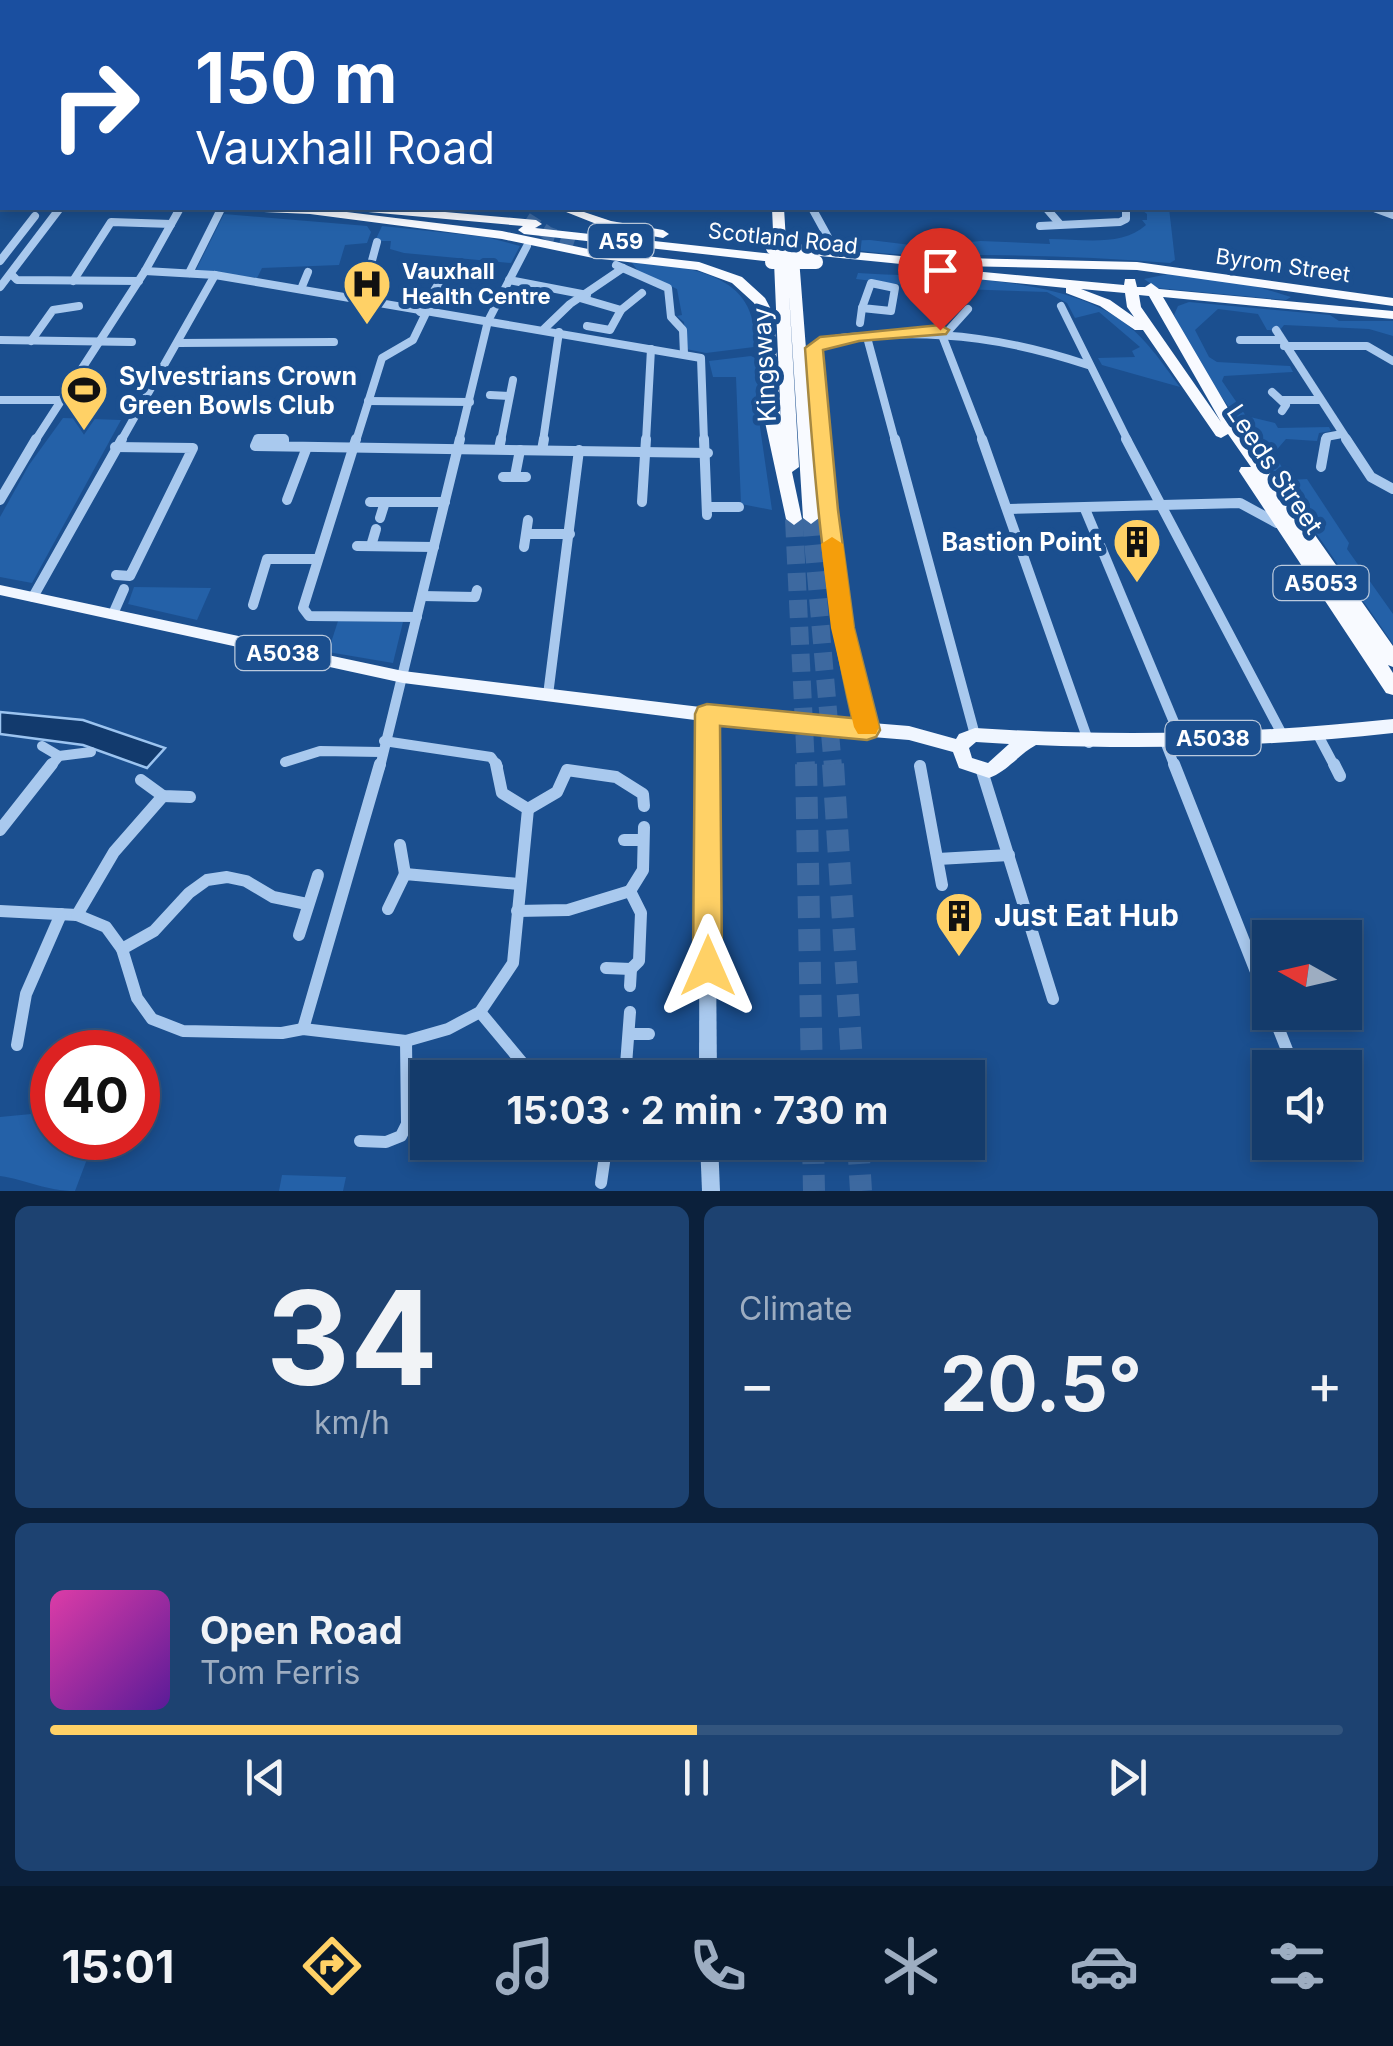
<!DOCTYPE html>
<meta charset="utf-8">
<style>
:root{--surface:#143b6b;--page:#1d4271;--text:#f1f3f6;--muted:#9dadc1;--line:#33557e;--accent:#ffd166}
body{margin:0;font-family:Inter,sans-serif;background:var(--page);color:var(--text);height:100vh;display:flex;flex-direction:column;font-size:38px;white-space:nowrap}
*{box-sizing:border-box;margin:0}
p{font-size:32px;color:var(--muted)}
.icon{flex:none;width:55px;height:55px;fill:none;stroke:currentColor;stroke-width:2;stroke-linecap:round;stroke-linejoin:round}
.map{position:relative;height:1191px;overflow:hidden}
.details{display:flex;flex-direction:column;gap:15px;padding:15px;background:#0b203b;flex:1}
.details>*{flex:none}
.top-card{position:absolute;left:0px;top:0px;width:1395px;height:210px;box-shadow:0 5px 15px #0003,0 0 0 2px var(--line);background:#1a4fa0;color:#fff;overflow:hidden}
.needle{width:65px;rotate:278deg}
.controls{position:absolute;left:1252px;top:920px;display:grid;gap:20px}
.controls a{display:grid;place-items:center;width:110px;height:110px;border-radius:0px;background:var(--surface);box-shadow:0 5px 15px #0003,0 0 0 2px var(--line);font-size:50px}
.speed{position:absolute;left:30px;top:1030px;display:flex;gap:20px;font-size:50px;font-weight:700;text-align:center}
.speed>*{display:grid;place-content:center;width:130px;height:130px;border-radius:50%;background:var(--surface);box-shadow:0 5px 15px #0003,0 0 0 2px var(--line);line-height:1}
.speed .limit{border:15px solid #d22;background:#fff;color:#111}
.pin{position:absolute;display:grid;place-items:center;width:85px;height:85px;color:#fff;margin:-102px -42px;border-radius:50% 50% 50% 0;rotate:-45deg;box-shadow:0 0 10px #0007}
.pin .icon{rotate:45deg}
.me{position:absolute;width:110px;margin:-55px;rotate:0deg;stroke-linejoin:round;filter:drop-shadow(0 0 8px #0008)}
.turn{display:flex;align-items:center;gap:35px;height:210px;padding:0 30px;font-size:45px}
.turn .icon{width:130px;height:130px;stroke-width:2.5}
.turn b{display:block;font-size:70px;line-height:85px}
.big{font-size:75px;font-weight:700;line-height:1.1}
.details .tile{flex:1;display:flex;flex-direction:column;justify-content:center;gap:15px;min-width:0;padding:0 35px;border-radius:15px;background:var(--page)}
.details .dial{align-items:center;gap:0}
.dial b{font-size:130px;line-height:1}
.song{display:flex;align-items:center;gap:30px}
.cover{width:120px;height:120px;border-radius:15px;background:linear-gradient(135deg,hsl(320 70% 55%),hsl(270 70% 35%))}
.played{height:10px;border-radius:5px;background:linear-gradient(90deg,var(--accent) 50%,var(--line) 50%)}
.keys{display:flex;justify-content:space-around;direction:ltr}
.heat{display:flex;justify-content:space-between;align-items:center;font-size:55px;direction:ltr}
.details .tiles{flex:1;display:grid;gap:15px;grid-template-columns:1fr 1fr}
.tile:last-child{grid-column:span 2}
.trip{position:absolute;left:410px;top:1060px;width:575px;height:100px;border-radius:0px;background:var(--surface);box-shadow:0 5px 15px #0003,0 0 0 2px var(--line);font-weight:700;line-height:100px;text-align:center}
.menu{display:flex;height:160px;justify-content:space-around;align-items:center;background:#08182b;color:var(--muted)}
.menu .icon{width:70px;height:70px}
.menu .active{color:var(--accent)}
.menu b{font-size:45px;color:var(--text)}
.map>svg:first-child{display:block}
.green{fill:#2461a8}
.water{fill:#123a6d;stroke:#9cc4f0;stroke-width:2.5}
.lines{fill:none;stroke-linecap:round;stroke-linejoin:round}
.trunk-tunnel-far2{stroke:#3d69a0;stroke-width:14;stroke-dasharray:14 6;stroke-linecap:butt}
.trunk-tunnel-far1{stroke:#3d69a0;stroke-width:18;stroke-dasharray:18 9;stroke-linecap:butt}
.trunk-tunnel{stroke:#3d69a0;stroke-width:22;stroke-dasharray:22 11;stroke-linecap:butt}
.minor-far3{stroke:#a9c9ee;stroke-width:6}
.minor-far2{stroke:#a9c9ee;stroke-width:8}
.minor-far1{stroke:#a9c9ee;stroke-width:10}
.minor{stroke:#a9c9ee;stroke-width:12}
.tertiary{fill:#a9c9ee;fill-rule:evenodd}
.secondary{fill:#d6e6fa;fill-rule:evenodd}
.primary{fill:#f0f6ff;fill-rule:evenodd}
.trunk{fill:#f8faff;fill-rule:evenodd}
.trunk-bridge{stroke:#f8faff;stroke-width:14}
.route{fill:#ffd166;stroke:#a68842;stroke-width:2.5}
.slow{fill:#f59e0b}
.labels{text-anchor:middle;stroke-width:10;stroke-linejoin:round;paint-order:stroke}
.far-street-label{font-size:22px;fill:#fff;stroke:#1b4f8f}
.shield{fill:#1b4f8f;stroke:#bbcadd;stroke-width:2.5}
.shield-label{font-size:22px;font-weight:bold;fill:#fff}
.far-poi-label{font-size:22px;font-weight:bold;fill:#fff;stroke:#1b4f8f;text-anchor:start}
.street-label{font-size:25px;fill:#fff;stroke:#1b4f8f}
.poi-label{font-size:25px;font-weight:bold;fill:#fff;stroke:#1b4f8f;text-anchor:start}
.near-poi-label{font-size:30px;font-weight:bold;fill:#fff;stroke:#1b4f8f;text-anchor:start}
</style>
<div class="map">
<svg width="1393" height="1191" viewBox="0 0 1393 1191">
<rect width="100%" height="100%" fill="#1b4f8f"/>
<!-- green -->
<g class="green">
<path d="M1149 208H1169L1175 260 1170 263C1110 258 1051 256 991 255 941 255 891 257 843 248L839 241 870 240 919 246 981 241 1050 244 1049 239C1082 239 1122 247 1146 225L1142 220H1147V214L1143 211Z"/>
<polygon points="224,214 367,226 371,232 367,243 345,245 339,265 262,268 257,278 196,270"/>
<polygon points="382,226 486,237 520,246 511,263 404,253 390,249 391,241 375,241"/>
<path d="M630 260C688 268 760 271 754 347L706 353 686 349 684 322 677 316 682 315 677 289 638 271Z"/>
<path d="M858 273C935 278 1054 274 1119 319 1145 336 1162 363 1180 387L1102 365 1098 358 1135 357 1132 351 1140 347 1099 312 1075 318 1067 303 1047 292 930 288 856 279Z"/>
<polygon points="1168,274 1245,283 1291,297 1286,300 1157,288 1144,279"/>
<polygon points="1189,302 1330,315 1339,321 1393,321 1393,336 1369,329 1284,325 1280,330 1267,330 1258,314 1218,309 1195,330 1209,357 1217,362 1290,366 1293,372 1224,376 1222,381 1246,416 1275,423 1278,428 1329,427 1331,431 1319,433 1317,441 1286,439 1273,454 1291,480 1307,479 1349,543 1347,549 1393,614 1393,644 1192,354 1174,315 1178,306"/>
<polygon points="751,356 757,359 760,427 772,510 741,504 736,377 713,377 709,361"/>
<polygon points="63,418 121,420 32,583 0,577 0,517 29,465"/>
<polygon points="134,587 211,588 197,620 128,604"/>
<polygon points="338,621 403,622 393,663 328,652"/>
<path d="M52 1112V1138H95L75 1191C46 1191 27 1180 0 1176V1117Z"/>
<polygon points="282,1175 346,1177 343,1191 279,1191"/>
</g>
<!-- water -->
<polygon class="water" points="0,712 83,720 165,748 147,768 83,745 0,734"/>
<g class="lines">
<!-- trunk-tunnel-far2 -->
<polyline class="trunk-tunnel-far2" points="526,219 549,234 576,243"/>
<!-- trunk-tunnel-far1 -->
<g class="trunk-tunnel-far1">
<polyline points="811,518 833,767"/>
<polyline points="794,519 806,767"/>
</g>
<!-- trunk-tunnel -->
<g class="trunk-tunnel">
<polyline points="806,764 812,1078"/>
<polyline points="833,764 853,1078"/>
<polyline points="813,1142 814,1191"/>
<polyline points="858,1142 861,1191"/>
</g>
<!-- minor-far3 -->
<g class="minor-far3">
<polyline points="892,0 896,2"/>
<polyline points="461,2 493,0"/>
<polyline points="672,2 693,0"/>
<polyline points="778,2 795,0"/>
<polyline points="1065,2 1094,0"/>
</g>
<!-- minor-far2 -->
<g class="minor-far2">
<polyline points="812,208 834,248"/>
<polyline points="1046,208 1059,223"/>
<polyline points="1374,208 1393,215"/>
<polyline points="1040,226 1120,222 1126,219 1126,208"/>
<polyline points="0,261 35,216"/>
<polyline points="616,265 668,288 671,317 683,330 684,354"/>
<polyline points="145,271 215,275 701,358 704,441"/>
<polyline points="189,273 220,211"/>
<polyline points="11,274 17,280 139,281"/>
<polyline points="509,280 587,295"/>
<polyline points="73,281 111,222 171,224"/>
<polygon points="871,283 895,288 891,311 862,308"/>
<polyline points="0,287 60,208"/>
<polyline points="301,289 308,272"/>
<polyline points="436,289 467,292"/>
<polyline points="580,298 621,310"/>
<polyline points="361,301 377,242"/>
<polyline points="1061,306 1128,441"/>
<polyline points="420,312 447,271"/>
<polyline points="860,323 862,308"/>
<polyline points="587,326 610,330 621,310 642,293"/>
<polyline points="544,329 570,304 623,268"/>
<polyline points="940,330 983,441"/>
<polyline points="949,330 968,309"/>
<polyline points="1276,330 1348,441"/>
<polyline points="870,336 868,341 895,441"/>
<polyline points="0,340 132,342"/>
<polyline points="1240,340 1281,340"/>
<polyline points="31,341 53,310 79,306"/>
<polyline points="178,343 334,342"/>
<polyline points="1284,346 1367,346 1393,361"/>
<polyline points="1272,392 1286,405 1282,411"/>
<polyline points="490,395 509,396"/>
<polyline points="0,400 61,400"/>
<polyline points="1283,400 1320,400"/>
<polyline points="368,401 470,402"/>
<polyline points="35,441 145,271 179,210"/>
<polyline points="121,441 215,275"/>
<polyline points="257,441 284,441"/>
<polyline points="356,441 382,358 413,340 426,313"/>
<polyline points="459,441 488,321 527,246"/>
<polyline points="501,441 513,380"/>
<polyline points="543,441 559,332"/>
<polyline points="646,441 651,349"/>
<path d="M821 441 814 348C829 337 847 337 866 336 945 330 1013 340 1088 365"/>
<polyline points="1325,441 1326,437 1342,434"/>
</g>
<!-- minor-far1 -->
<g class="minor-far1">
<polyline points="356,439 303,608 309,616 417,617"/>
<polyline points="704,439 707,515"/>
<polyline points="821,439 843,629 867,730"/>
<polyline points="895,439 975,735"/>
<polyline points="982,439 1089,743"/>
<polyline points="1126,439 1283,736"/>
<polyline points="1346,439 1371,477 1393,489"/>
<polyline points="284,446 284,439 258,439 255,446 708,453"/>
<polyline points="115,447 193,448 130,576 116,575"/>
<polyline points="499,449 501,439"/>
<polyline points="542,450 544,439"/>
<polyline points="1321,467 1326,439"/>
<polyline points="515,476 520,450"/>
<polyline points="503,477 526,477"/>
<polyline points="0,500 36,439"/>
<polyline points="287,500 307,447"/>
<polyline points="370,502 445,502"/>
<polyline points="642,502 646,439"/>
<polyline points="707,507 739,507"/>
<polyline points="1009,509 1240,503 1277,523"/>
<polyline points="1085,509 1181,739"/>
<polyline points="380,518 385,502"/>
<polyline points="527,534 570,534"/>
<polyline points="357,546 434,547"/>
<polyline points="371,546 376,529"/>
<polyline points="524,547 528,520"/>
<polyline points="422,596 475,597 477,590"/>
<polyline points="33,597 122,439"/>
<polyline points="253,605 267,559 317,559"/>
<polyline points="113,614 124,589"/>
<polyline points="548,695 579,450"/>
<polyline points="1318,735 1335,767"/>
<polyline points="1164,739 1175,767"/>
<polyline points="384,741 491,757 498,767"/>
<polyline points="42,746 59,756"/>
<polyline points="285,762 320,751 381,752"/>
<polyline points="50,767 59,756 91,752"/>
<polyline points="380,767 460,439"/>
</g>
<!-- minor -->
<g class="minor">
<polyline points="1174,764 1270,1007"/>
<polyline points="1334,764 1340,776"/>
<polyline points="920,766 942,885"/>
<polyline points="982,771 1053,999"/>
<polyline points="141,780 163,796 190,797"/>
<polyline points="528,809 557,792 567,770 616,777 643,794 644,806"/>
<polyline points="0,830 52,764"/>
<polyline points="624,840 643,840"/>
<polyline points="400,845 405,874"/>
<polyline points="938,859 1009,855"/>
<polyline points="388,909 405,874 519,884"/>
<polyline points="0,911 77,915 106,927 122,949 137,998 152,1019 183,1031 282,1033 303,1029 406,1041 448,1029 480,1012 513,963 528,809 502,793 496,764"/>
<polyline points="517,911 568,910 630,891"/>
<polyline points="77,915 114,852 163,796"/>
<polyline points="299,935 318,875"/>
<polyline points="122,949 154,931 189,893 207,880 227,877 246,881 273,897 307,904"/>
<polyline points="606,968 631,969 639,961 641,913 630,891 643,870 644,827"/>
<polyline points="630,986 631,969"/>
<polyline points="480,1012 535,1078"/>
<polyline points="1272,1012 1291,1060"/>
<polyline points="303,1029 380,764"/>
<polyline points="629,1034 649,1034"/>
<polyline points="17,1045 26,994 61,914"/>
<polyline points="625,1078 630,1012"/>
<polyline points="360,1141 386,1142 401,1136 407,1124 406,1041"/>
<polyline points="601,1183 607,1142"/>
</g>
<!-- tertiary -->
<g class="tertiary">
<polygon points="1371,0 1378,0 1380,2 1373,2"/>
<rect x="1392" y="12" width="1" height="5"/>
<rect x="0" y="86" width="2" height="4"/>
<polygon points="707,708 712,710 714,714 717,1078 699,1078 700,714 702,710"/>
<polygon points="700,1142 718,1142 720,1191 702,1191"/>
</g>
<!-- secondary -->
<g class="secondary">
<polygon points="1393,91 1393,96 1392,96 1392,91"/>
<rect x="1392" y="103" width="1" height="4"/>
</g>
<!-- primary -->
<path class="primary" d="M0 585 403 671 750 713 909 726 956 739 959 734 975 728C1115 737 1254 734 1393 719V733C1274 746 1155 750 1036 745 1019 754 1008 771 989 778L959 768 953 752 909 740 750 727 403 683 0 595ZM976 742 1009 744 988 763 972 758 969 748Z"/>
<!-- trunk -->
<g class="trunk">
<polygon points="1272,0 1282,0 1283,2 1274,2"/>
<rect x="1392" y="80" width="1" height="6"/>
<rect x="1392" y="130" width="1" height="6"/>
<polygon points="0,189 2,190 2,196 0,197"/>
<polygon points="258,208 314,208 502,231 593,250 699,262 742,277 765,298 774,315 781,426 774,262 524,234 518,230 523,226 368,212 362,208 400,208 536,220 542,224 535,228 774,254 772,208 784,208 787,258 793,254 799,258 819,518 811,524 803,518 789,293 799,467 792,472 802,519 794,525 786,519 765,422 760,315 754,303 732,283 697,270 593,258 502,239 310,214 264,212"/>
<polygon points="556,208 572,208 611,221 663,230 669,234 663,238 604,227"/>
<polygon points="814,248 911,257 1137,262 1393,298 1393,306 1137,270 911,265 810,255 808,252"/>
<path d="M941 268 1124 285 1125 279H1135L1137 287H1145L1151 283 1159 289 1393 311V319L1163 297 1239 427 1393 646V667L1388 665 1393 673V695L1386 693 1239 471 1241 467H1251L1228 434 1221 438 1216 436 1143 330H1135L1100 306 1066 293V288L936 275V269ZM1081 289 1125 293 1127 307 1134 317 1110 300ZM1139 295 1149 296 1221 422 1141 307Z"/>
</g>
<!-- trunk-bridge -->
<g class="trunk-bridge">
<polyline points="773,248 807,252"/>
<polyline points="772,262 816,262"/>
</g>
</g>
<!-- route -->
<path class="route" d="M940 325 949 330 946 334 859 341 823 350 838 510 854 628 880 730 876 737 867 740 720 726 722 966 718 976 708 980 697 976 693 966 695 714 698 707 707 704 852 718C823 594 814 475 805 348L820 337Z"/>
<!-- slow -->
<polygon class="slow" points="832,537 843,544 854,628 879,727 876,734 858,734 854,727 831,628 821,544"/>
<!-- icons -->
<defs>
<g id="hospital-pin" transform="scale(2.5)"><path d="M0 17L-7.5 6A9.5 9.5 0 1 1 7.5 6Z" fill="#ffd166" stroke="#1b4f8f"/><path d="M-5-5h3v3.5h4V-5h3V5h-3V1.5h-4V5h-3Z" fill="#111"/></g>
<g id="stadium-pin" transform="scale(2.5)"><path d="M0 17L-7.5 6A9.5 9.5 0 1 1 7.5 6Z" fill="#ffd166" stroke="#1b4f8f"/><path d="M0-5a6.5 5 0 1 0 0 10a6.5 5 0 1 0 0-10ZM-3.5-1.8h7v3.6h-7Z" fill="#111"/></g>
<g id="building-pin" transform="scale(2.5)"><path d="M0 17L-7.5 6A9.5 9.5 0 1 1 7.5 6Z" fill="#ffd166" stroke="#1b4f8f"/><path d="M-4-6H4V6H1V3H-1V6H-4ZM-2.5-4.3h1.7v1.8h-1.7ZM.8-4.3h1.7v1.8H.8ZM-2.5-1h1.7V.8h-1.7ZM.8-1h1.7V.8H.8Z" fill="#111"/></g>
</defs>
<g fill-rule="evenodd">
<use href="#hospital-pin" x="367" y="284"/>
<use href="#stadium-pin" x="84" y="390"/>
<use href="#building-pin" x="1137" y="542"/>
<use href="#building-pin" x="959" y="916"/>
</g>
<g class="labels">
<!-- far-street labels -->
<g class="far-street-label">
<text transform="translate(783 238) rotate(6)" y="8">Scotland Road</text>
<text transform="translate(1283 265) rotate(8)" y="8">Byrom Street</text>
</g>
<!-- shield labels -->
<g class="shield">
<rect x="588.5" y="224" width="65" height="34" rx="8"/>
<rect x="1273.5" y="566" width="95" height="34" rx="8"/>
<rect x="235.5" y="636" width="95" height="34" rx="8"/>
<rect x="1165.5" y="721" width="95" height="34" rx="8"/>
</g>
<g class="shield-label">
<text x="621" y="249">A59</text>
<text x="1321" y="591">A5053</text>
<text x="283" y="661">A5038</text>
<text x="1213" y="746">A5038</text>
</g>
<!-- far-poi labels -->
<g class="far-poi-label">
<text x="402" y="279">Vauxhall<tspan x="402" dy="25">Health Centre</tspan></text>
</g>
<!-- street labels -->
<g class="street-label">
<text transform="translate(764 365) rotate(-93)" y="9">Kingsway</text>
<text transform="translate(1275 469) rotate(56)" y="9">Leeds Street</text>
</g>
<!-- poi labels -->
<g class="poi-label">
<text x="119" y="385">Sylvestrians Crown<tspan x="119" dy="29">Green Bowls Club</tspan></text>
<text x="1102" y="551" text-anchor="end">Bastion Point</text>
</g>
<!-- near-poi labels -->
<g class="near-poi-label">
<text x="994" y="926">Just Eat Hub</text>
</g>
</g>
</svg>
<div class="controls">
<a><svg class="needle" viewBox="-14 -14 28 28"><path d="M0-13l5 13h-10z" fill="#e53935"/><path d="M0 13l5-13h-10z" fill="#9dadc1"/></svg></a>
<a><svg class="icon" aria-label="sound" viewBox="0 0 24 24"><path d="M4 9h4l5-4v14l-5-4H4zM17 9q2 3 0 6"/></svg></a>
</div>
<div class="speed"><div class="limit">40</div></div>
<div class="pin" style="left:940px;top:330px;background:#d93025"><svg class="icon" aria-label="arrive" viewBox="0 0 24 24"><path d="M6 21V4h12l-3 4 3 4H6"/></svg></div>
<svg class="me" style="left:708px;top:966px" viewBox="-20 -20 40 40"><path d="M0-17L14 15 0 8-14 15z" fill="#ffd166" stroke="#fff" stroke-width="4"/></svg>
<div class="trip">15:03 · 2 min · 730 m</div>
<div class="top-card">
<div class="turn"><svg class="icon" aria-label="right" viewBox="0 0 24 24"><path d="M7 20v-9h11M14 6l5 5-5 5"/></svg><div><b>150 m</b>Vauxhall Road</div></div>
</div>
</div>
<section class="details">
<div class="tiles">
<div class="tile dial"><b>34</b><p>km/h</p></div>
<div class="tile"><p>Climate</p>
<div class="heat"><a>−</a><b class="big">20.5°</b><a>+</a></div>
</div>
<div class="tile">
<div class="song"><i class="cover"></i><div><b>Open Road</b><p>Tom Ferris</p></div></div>
<div class="played"></div>
<div class="keys"><svg class="icon" aria-label="previous" viewBox="0 0 24 24"><path d="M18 5L8 12l10 7zM5 5v14"/></svg><svg class="icon" aria-label="pause" viewBox="0 0 24 24"><path d="M8 5v14M16 5v14"/></svg><svg class="icon" aria-label="next" viewBox="0 0 24 24"><path d="M6 5l10 7-10 7zM19 5v14"/></svg></div>
</div>
</div>
</section>
<nav class="menu">
<b>15:01</b>
<svg class="icon active" aria-label="directions" viewBox="0 0 24 24"><path d="M12 3l9 9-9 9-9-9zM9 14v-3h6M13 9l2 2-2 2"/></svg>
<svg class="icon" aria-label="music" viewBox="0 0 24 24"><path d="M9 18V5l10-2v13"/><circle cx="6" cy="18" r="3"/><circle cx="16" cy="16" r="3"/></svg>
<svg class="icon" aria-label="phone" viewBox="0 0 24 24"><path d="M5 4h4l2 5-3 2q2 4 5 5l2-3 5 2v4C11 20 4 13 5 4z"/></svg>
<svg class="icon" aria-label="climate" viewBox="0 0 24 24"><path d="M12 3v18M4 7l16 10M4 17L20 7"/></svg>
<svg class="icon" aria-label="car" viewBox="0 0 24 24"><path d="M5 17H2v-5l4-1 3-4h7l3 4 3 1v5h-3M9 17h6M6 11h13"/><circle cx="7" cy="17" r="2"/><circle cx="17" cy="17" r="2"/></svg>
<svg class="icon" aria-label="filters" viewBox="0 0 24 24"><path d="M4 7h16M4 17h16"/><circle cx="9" cy="7" r="2"/><circle cx="15" cy="17" r="2"/></svg>
</nav>
